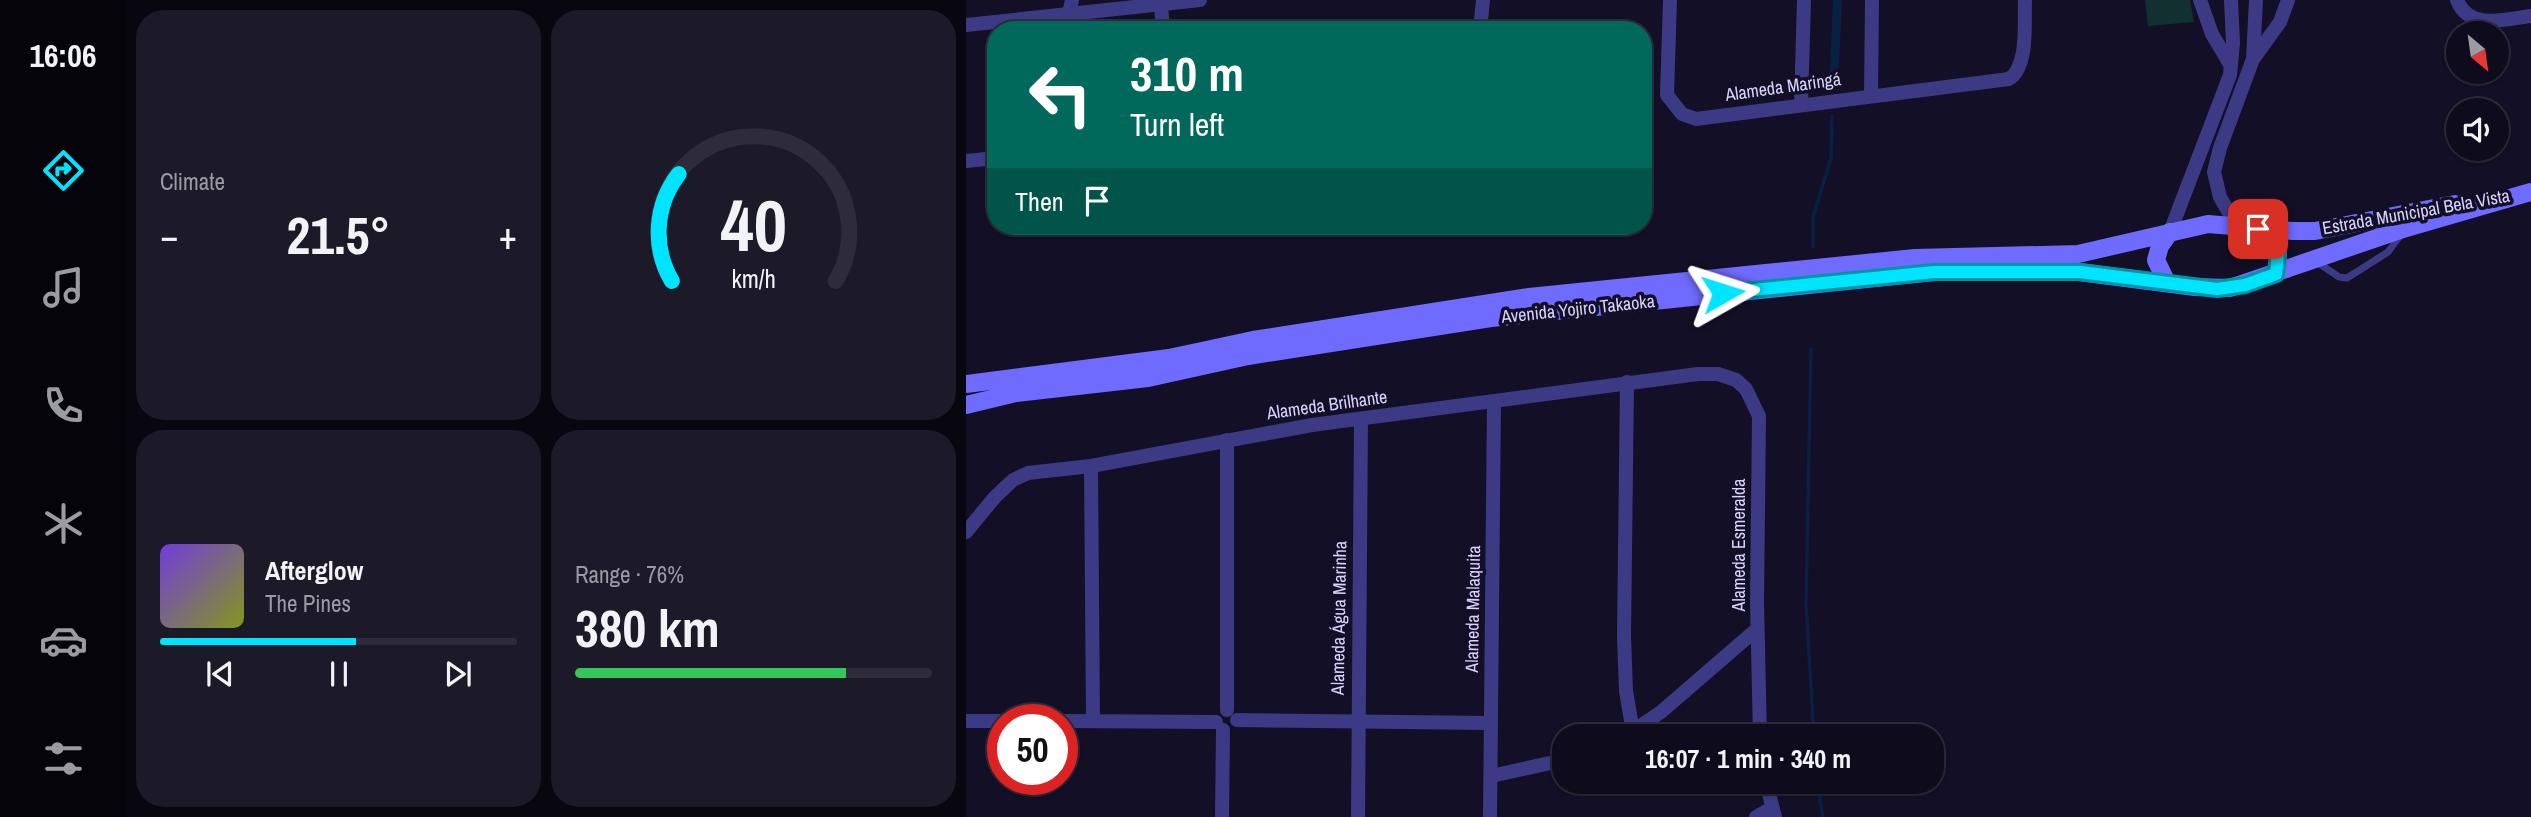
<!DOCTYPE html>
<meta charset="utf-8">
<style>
:root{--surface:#0e0b1c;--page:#1c1929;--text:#f1f3f6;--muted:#9b9ba3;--line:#2e2b3b;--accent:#00e5ff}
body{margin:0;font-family:"Archivo Narrow",sans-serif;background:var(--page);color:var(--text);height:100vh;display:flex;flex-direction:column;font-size:26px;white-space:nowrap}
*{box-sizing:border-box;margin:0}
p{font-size:23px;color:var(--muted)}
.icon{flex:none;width:38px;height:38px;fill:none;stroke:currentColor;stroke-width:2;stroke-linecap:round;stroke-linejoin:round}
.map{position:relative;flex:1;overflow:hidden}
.drawer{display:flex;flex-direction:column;gap:10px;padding:10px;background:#08060f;width:840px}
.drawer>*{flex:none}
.guide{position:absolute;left:21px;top:21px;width:665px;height:214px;border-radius:28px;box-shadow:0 2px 5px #0004,0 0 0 2px var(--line);background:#00695c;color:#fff;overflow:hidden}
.needle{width:46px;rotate:151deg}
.tools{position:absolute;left:1480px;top:21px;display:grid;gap:14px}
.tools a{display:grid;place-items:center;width:63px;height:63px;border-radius:50%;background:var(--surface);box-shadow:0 2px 5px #0004,0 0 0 2px var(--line);font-size:35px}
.speed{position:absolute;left:21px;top:704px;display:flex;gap:14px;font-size:35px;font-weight:700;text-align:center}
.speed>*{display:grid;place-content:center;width:91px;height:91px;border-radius:50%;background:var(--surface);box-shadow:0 2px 5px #0004,0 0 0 2px var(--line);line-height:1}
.speed .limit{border:10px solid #d22;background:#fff;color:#111}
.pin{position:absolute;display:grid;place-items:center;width:60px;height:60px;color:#fff;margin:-30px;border-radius:14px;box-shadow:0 4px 10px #0006}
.me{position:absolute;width:77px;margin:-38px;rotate:84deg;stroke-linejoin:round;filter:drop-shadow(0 0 5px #0008)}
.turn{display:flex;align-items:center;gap:24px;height:147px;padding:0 28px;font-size:32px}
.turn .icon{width:91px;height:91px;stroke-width:2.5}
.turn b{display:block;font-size:49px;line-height:60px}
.then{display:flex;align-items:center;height:66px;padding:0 28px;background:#0003;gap:14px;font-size:26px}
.big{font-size:52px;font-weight:800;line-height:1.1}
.drawer .tile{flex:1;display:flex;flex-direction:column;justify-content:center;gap:10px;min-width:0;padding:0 24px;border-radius:28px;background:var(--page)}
.drawer .dial{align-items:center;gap:0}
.dial svg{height:182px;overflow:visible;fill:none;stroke:var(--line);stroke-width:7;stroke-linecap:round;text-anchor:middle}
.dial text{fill:var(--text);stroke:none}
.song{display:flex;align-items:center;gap:21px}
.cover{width:84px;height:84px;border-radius:10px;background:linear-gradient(135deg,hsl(260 70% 55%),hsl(70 70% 35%))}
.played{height:7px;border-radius:4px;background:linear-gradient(90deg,var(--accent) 55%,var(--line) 55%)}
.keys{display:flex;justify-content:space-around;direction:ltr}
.heat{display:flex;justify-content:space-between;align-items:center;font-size:38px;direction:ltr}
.charge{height:10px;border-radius:5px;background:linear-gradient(90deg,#34c759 76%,var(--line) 0)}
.drawer .tiles{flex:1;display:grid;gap:10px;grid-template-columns:repeat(2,1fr)}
.trip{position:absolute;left:586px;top:724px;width:392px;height:70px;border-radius:28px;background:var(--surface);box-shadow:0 2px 5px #0004,0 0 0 2px var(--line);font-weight:800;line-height:70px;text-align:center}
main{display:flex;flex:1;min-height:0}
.menu{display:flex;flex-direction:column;width:126px;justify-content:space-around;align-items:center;background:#06040b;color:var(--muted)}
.menu .icon{width:49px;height:49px}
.menu .active{color:var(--accent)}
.menu b{font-size:32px;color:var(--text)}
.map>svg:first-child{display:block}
.green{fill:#12302f}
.water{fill:#0a1f44}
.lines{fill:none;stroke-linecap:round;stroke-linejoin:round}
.stream{stroke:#0a1f44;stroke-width:3.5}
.service{stroke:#3d3a85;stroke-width:7}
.minor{stroke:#3d3a85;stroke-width:14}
.secondary{stroke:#6f6bff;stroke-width:18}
.route-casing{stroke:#0095a6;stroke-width:18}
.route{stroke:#00e5ff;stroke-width:12}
.labels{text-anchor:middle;stroke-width:7;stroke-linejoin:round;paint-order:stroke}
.street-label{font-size:18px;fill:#d9d4ff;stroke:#130f26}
</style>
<main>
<nav class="menu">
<b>16:06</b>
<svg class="icon active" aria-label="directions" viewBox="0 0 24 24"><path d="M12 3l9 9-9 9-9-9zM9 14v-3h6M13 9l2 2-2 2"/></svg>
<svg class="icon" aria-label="music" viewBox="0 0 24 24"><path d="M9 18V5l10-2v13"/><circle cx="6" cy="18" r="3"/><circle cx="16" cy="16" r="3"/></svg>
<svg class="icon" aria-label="phone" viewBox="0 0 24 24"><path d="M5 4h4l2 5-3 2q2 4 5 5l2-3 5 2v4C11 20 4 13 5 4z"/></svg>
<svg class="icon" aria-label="climate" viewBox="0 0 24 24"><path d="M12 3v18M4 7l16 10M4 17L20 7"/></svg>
<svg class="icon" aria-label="car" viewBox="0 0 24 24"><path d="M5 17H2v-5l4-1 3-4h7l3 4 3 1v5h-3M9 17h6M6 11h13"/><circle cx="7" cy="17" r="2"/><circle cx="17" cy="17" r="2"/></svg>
<svg class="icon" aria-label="filters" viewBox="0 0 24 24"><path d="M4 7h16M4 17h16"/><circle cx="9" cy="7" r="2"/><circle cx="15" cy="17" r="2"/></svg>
</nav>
<section class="drawer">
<div class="tiles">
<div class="tile"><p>Climate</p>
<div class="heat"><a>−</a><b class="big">21.5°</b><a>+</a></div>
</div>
<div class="tile dial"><svg viewBox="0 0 100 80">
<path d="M14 69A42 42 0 1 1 86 69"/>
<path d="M14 69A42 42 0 0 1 17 22" stroke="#00e5ff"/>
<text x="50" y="56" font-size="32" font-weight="700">40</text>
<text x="50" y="72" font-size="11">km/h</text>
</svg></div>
<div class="tile">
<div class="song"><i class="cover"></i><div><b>Afterglow</b><p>The Pines</p></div></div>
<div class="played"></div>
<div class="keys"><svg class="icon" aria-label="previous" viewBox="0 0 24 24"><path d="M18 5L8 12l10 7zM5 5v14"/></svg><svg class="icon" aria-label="pause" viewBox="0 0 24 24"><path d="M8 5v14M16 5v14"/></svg><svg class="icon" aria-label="next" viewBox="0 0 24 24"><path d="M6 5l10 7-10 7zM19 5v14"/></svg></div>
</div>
<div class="tile"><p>Range · 76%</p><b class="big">380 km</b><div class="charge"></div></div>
</div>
</section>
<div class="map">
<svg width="1565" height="817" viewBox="0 0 1565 817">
<rect width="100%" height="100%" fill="#130f26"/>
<!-- green -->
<polygon class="green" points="1179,0 1224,0 1228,22 1182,26"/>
<!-- water -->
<polygon class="water" points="867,0 876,0 872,90 863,90"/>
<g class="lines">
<!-- stream -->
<g class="stream">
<polyline points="847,247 847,217 865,158 866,116"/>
<polyline points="845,349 840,603 848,737"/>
<polyline points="851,782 857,817"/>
</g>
<!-- service -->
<polyline class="service" points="1348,260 1373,277 1381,278 1422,252 1436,233"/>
<!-- minor -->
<g class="minor">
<path d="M704 0 701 95 716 114 730 119 1043 79C1063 66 1058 22 1059 0"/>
<polyline points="1234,0 1246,34 1265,66"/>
<path d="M1491 0C1503 31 1539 19 1565 16"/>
<polyline points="195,5 197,30"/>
<polyline points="103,14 106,0"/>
<polyline points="0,25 234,0"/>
<polyline points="514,30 517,0"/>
<polyline points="1288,58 1314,22 1322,0"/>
<polyline points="905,95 906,0"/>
<polyline points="835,104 838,0"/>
<polyline points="0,161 30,158"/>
<polyline points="1270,225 1254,197 1248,172 1254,148 1287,59 1290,0"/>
<polyline points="1204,232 1264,75 1267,43 1265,0"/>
<polyline points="661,382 658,636 660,691 667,732"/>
<polyline points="125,466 127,721"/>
<polyline points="0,532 29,497 47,480 62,473 125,466 346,425 732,374 752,374 770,380 780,389 793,416 791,602 794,737"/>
<polyline points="261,710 261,440"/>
<polyline points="271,720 525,723"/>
<polyline points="0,721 37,721"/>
<polyline points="96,721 250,722"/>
<polyline points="658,737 695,712 791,629"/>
<polyline points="525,776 598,760"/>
<polyline points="800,782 809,817"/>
<polyline points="256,817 257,730"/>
<polyline points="392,817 395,419"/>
<polyline points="524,817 528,402"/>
<polyline points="790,817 806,808"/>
</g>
<!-- secondary -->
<g class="secondary">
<polyline points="1292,229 1308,240 1312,254 1310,274"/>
<polyline points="1201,283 1190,260 1194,246 1204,232"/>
<polyline points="0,384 203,358 287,340 563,297 949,258 1112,254 1242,224 1327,231 1349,231 1489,204"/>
<polyline points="0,405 50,393 182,378 282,356 525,318 968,272 1113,272 1229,287 1264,288 1440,228 1565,192"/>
</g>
</g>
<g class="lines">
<!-- route casing -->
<g class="route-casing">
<path id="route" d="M757 293 968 272H1114L1251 289 1279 285 1310 274C1313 248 1313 244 1292 229"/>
</g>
<!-- route -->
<use href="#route" class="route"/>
</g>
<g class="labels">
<!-- street labels -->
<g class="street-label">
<text transform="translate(817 87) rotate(-8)" y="6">Alameda Maringá</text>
<text transform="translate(1450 212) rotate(-10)" y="6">Estrada Municipal Bela Vista</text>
<text transform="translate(612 309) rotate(-6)" y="6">Avenida Yojiro Takaoka</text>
<text transform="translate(361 405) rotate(-8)" y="6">Alameda Brilhante</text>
<text transform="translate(773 545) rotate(-90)" y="6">Alameda Esmeralda</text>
<text transform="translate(507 609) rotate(-89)" y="6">Alameda Malaquita</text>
<text transform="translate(373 618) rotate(-89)" y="6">Alameda Água Marinha</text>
</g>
</g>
</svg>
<div class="tools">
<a><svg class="needle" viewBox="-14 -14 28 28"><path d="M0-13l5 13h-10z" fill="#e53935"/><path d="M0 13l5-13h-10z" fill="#9b9ba3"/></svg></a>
<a><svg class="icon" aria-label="sound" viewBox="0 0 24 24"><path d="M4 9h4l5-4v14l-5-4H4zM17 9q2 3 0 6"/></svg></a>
</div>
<div class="speed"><div class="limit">50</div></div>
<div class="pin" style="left:1292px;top:229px;background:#d93025"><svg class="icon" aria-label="arrive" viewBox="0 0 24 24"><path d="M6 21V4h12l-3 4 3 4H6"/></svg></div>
<svg class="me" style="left:757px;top:293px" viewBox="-20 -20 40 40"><path d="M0-17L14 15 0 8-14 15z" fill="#00e5ff" stroke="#fff" stroke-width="4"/></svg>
<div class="trip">16:07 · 1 min · 340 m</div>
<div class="guide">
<div class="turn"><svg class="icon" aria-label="left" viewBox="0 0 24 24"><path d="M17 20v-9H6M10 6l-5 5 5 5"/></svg><div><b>310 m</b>Turn left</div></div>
<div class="then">Then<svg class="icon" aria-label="arrive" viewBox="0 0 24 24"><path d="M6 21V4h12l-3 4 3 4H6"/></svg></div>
</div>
</div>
</main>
